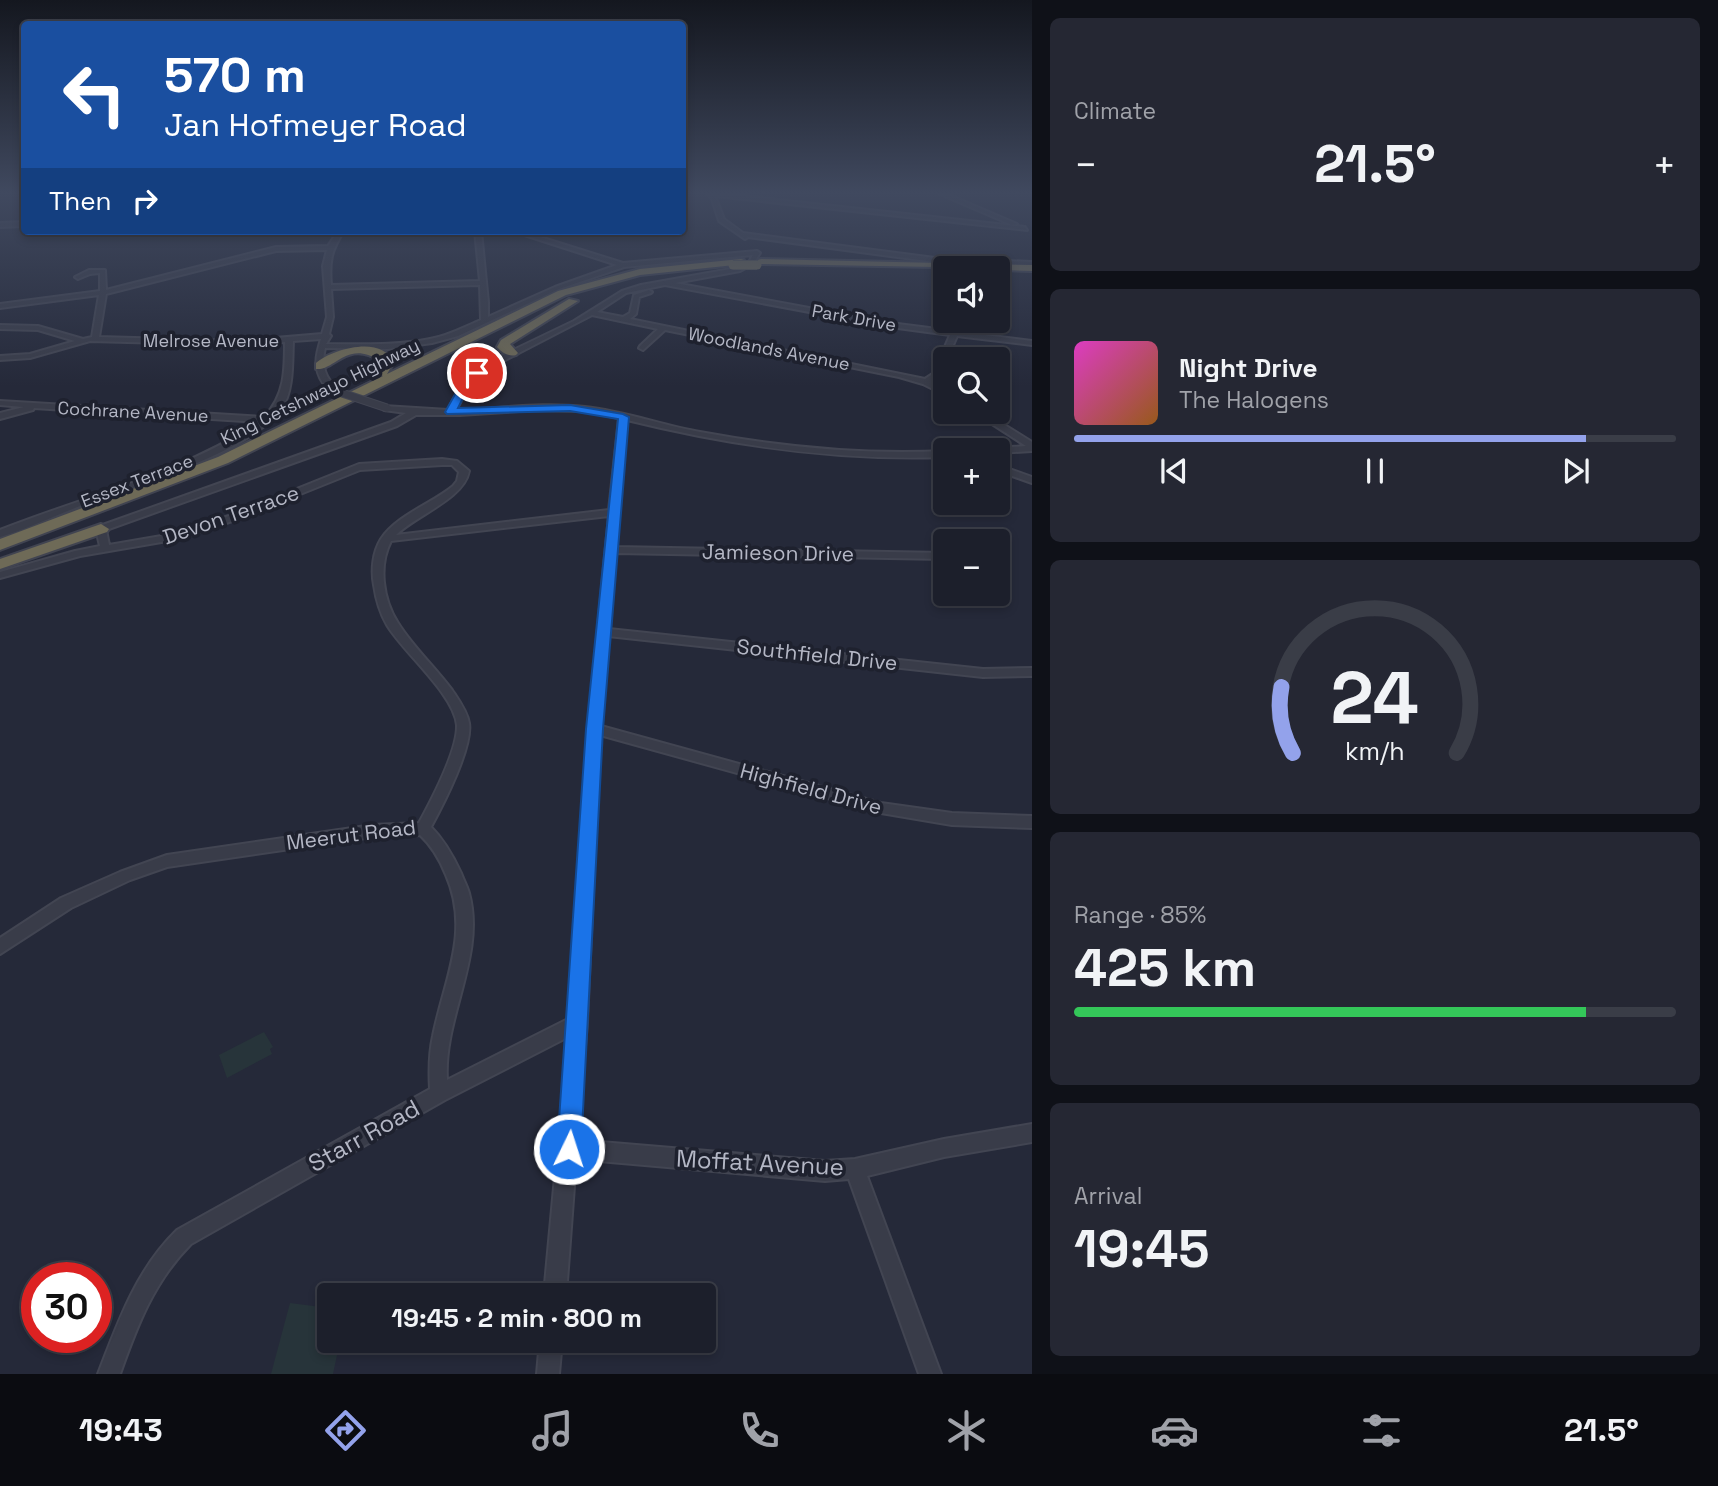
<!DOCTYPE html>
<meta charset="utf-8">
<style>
:root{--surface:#1c1f2b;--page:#252733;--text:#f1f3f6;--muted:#a0a2a9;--line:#3a3d47;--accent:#93a2eb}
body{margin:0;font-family:"Space Grotesk",sans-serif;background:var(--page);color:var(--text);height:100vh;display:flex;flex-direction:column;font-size:26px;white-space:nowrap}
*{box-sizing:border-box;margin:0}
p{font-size:23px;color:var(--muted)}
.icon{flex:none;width:38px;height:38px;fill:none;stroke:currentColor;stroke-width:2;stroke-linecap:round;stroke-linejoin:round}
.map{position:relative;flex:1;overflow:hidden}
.side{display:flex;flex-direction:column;gap:18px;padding:18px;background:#0f1118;width:686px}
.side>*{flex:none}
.hud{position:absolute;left:21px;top:21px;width:665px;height:214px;border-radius:7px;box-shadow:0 4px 10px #0003,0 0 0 2px var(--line);background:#1a4fa0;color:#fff;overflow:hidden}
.tools{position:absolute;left:933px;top:256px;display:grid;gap:14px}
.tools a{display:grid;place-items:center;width:77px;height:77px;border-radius:7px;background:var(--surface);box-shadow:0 4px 10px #0003,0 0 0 2px var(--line);font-size:35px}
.speed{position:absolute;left:21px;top:1262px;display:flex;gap:14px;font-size:35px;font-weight:700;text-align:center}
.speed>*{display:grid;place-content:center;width:91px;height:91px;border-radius:50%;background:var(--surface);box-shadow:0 4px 10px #0003,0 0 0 2px var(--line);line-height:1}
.speed .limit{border:10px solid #d22;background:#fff;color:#111}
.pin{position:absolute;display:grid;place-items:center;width:60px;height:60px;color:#fff;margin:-30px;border:4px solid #fff;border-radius:50%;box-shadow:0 2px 7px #0007}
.me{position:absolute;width:77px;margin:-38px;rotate:4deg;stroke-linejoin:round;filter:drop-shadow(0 0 5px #0008)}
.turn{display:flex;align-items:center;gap:24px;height:147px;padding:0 28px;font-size:32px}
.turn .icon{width:91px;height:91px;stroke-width:2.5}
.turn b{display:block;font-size:49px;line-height:60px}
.then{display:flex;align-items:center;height:66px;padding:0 28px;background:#0003;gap:14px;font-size:26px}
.big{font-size:52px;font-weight:700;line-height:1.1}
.side .card{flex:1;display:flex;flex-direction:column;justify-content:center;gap:10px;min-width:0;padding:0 24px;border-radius:10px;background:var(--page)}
.side .dial{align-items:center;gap:0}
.dial svg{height:182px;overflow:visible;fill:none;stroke:var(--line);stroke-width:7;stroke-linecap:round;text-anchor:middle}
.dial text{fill:var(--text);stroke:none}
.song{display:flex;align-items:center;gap:21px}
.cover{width:84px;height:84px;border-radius:10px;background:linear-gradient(135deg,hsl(310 70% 55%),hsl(30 70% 35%))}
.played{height:7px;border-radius:4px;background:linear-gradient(90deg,var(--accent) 85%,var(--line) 85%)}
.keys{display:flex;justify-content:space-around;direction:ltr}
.heat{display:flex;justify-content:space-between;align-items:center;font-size:38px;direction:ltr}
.charge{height:10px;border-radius:5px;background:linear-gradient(90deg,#34c759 85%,var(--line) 0)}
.trip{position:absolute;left:317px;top:1283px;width:399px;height:70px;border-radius:7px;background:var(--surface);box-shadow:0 4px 10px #0003,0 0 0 2px var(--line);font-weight:700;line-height:70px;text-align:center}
.tab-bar{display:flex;height:112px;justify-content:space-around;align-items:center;background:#0b0c11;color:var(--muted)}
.tab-bar .icon{width:49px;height:49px}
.tab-bar .active{color:var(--accent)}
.tab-bar b{font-size:32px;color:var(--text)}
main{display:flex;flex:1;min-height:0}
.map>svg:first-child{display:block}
.green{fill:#27343a}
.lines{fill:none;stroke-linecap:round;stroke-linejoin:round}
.minor-casing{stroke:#424552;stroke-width:4}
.highway-casing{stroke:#414451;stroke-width:4}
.minor{fill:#393c49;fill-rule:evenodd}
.highway{fill:#6e6a57;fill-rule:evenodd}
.minor-bridge-casing{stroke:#424552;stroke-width:9;stroke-linecap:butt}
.highway-bridge-casing{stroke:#414451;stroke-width:10;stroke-linecap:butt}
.minor-bridge{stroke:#393c49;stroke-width:7}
.highway-bridge{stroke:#6e6a57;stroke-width:9}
.route{fill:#1a73e8;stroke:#114b97;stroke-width:2}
.labels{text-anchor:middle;stroke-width:7;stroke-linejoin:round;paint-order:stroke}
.far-street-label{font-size:18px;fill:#b4b7c5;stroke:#1e212e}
.street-label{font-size:21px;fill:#b4b7c5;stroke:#1e212e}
.near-street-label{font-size:24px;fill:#b4b7c5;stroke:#1e212e}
</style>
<main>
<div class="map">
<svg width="1032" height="1374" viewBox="0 0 1032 1374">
<rect width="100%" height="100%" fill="#252939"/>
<!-- green -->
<g class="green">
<polygon points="264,1032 273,1047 270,1049 272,1054 227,1078 219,1055"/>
<polygon points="290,1303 329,1308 329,1340 340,1341 333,1374 271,1374"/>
</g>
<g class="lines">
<!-- minor casing -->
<g class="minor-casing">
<g id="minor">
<polygon points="708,194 724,194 1025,227 1027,230 715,196 724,219 743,233 935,258 1032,262 1032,266 935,262 748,237 745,239 719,221 712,199"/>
<polygon points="940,194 947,194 1017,224 1012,225"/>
<polygon points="24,222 24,226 0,227 0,223"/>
<path d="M338 231H344C331 251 329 261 331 285L480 281 475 231H481L488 302V317L555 287 617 265 512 231H521L623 263 757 251 760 253 753 264 740 271 675 283 890 323 1032 341V345L957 336 947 359H945L941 374 931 382 945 390V395L923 384 899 377 665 330 643 350 639 348 640 346 658 329 592 315 486 370 466 392 456 410C499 409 542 402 585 407 624 411 661 425 700 432 781 447 862 455 945 451V457C837 461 732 446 627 420L616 547 945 553V559L616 553 609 629 983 669 1032 668V676L983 677 608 636 601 726 881 803 952 813 1032 816V828L952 825 881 813 600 735 587 1023 577 1140 825 1161 855 1159 944 1139 1032 1124V1142L944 1157 867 1176 941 1374H919L849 1179 825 1181 576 1159 566 1295H544L568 1037 445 1100 191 1244C154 1281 137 1326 120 1374H98C118 1322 136 1270 177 1230L430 1089C429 1071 429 1054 433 1036 444 980 471 932 446 875 440 860 432 846 420 835L373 837 167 867 130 880 71 908 0 954V938L61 898 120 872 167 855 373 825 419 823C431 801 458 749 457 725 454 694 403 652 387 625 380 613 376 599 374 585 371 570 373 552 381 539 397 515 431 504 453 486L457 481 459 472 452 465H442L360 470 238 519 179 539 80 556 0 578V572L75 551 100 546 96 529 97 527 391 422 406 413 384 410V406L448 410 459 389 480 366 574 321 622 291 641 285 736 268 749 262 753 255 624 267 559 289 458 336 432 343 388 349 325 348C322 360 323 371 330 381L326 383H323C313 368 316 355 321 339L293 341C292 361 294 392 281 409 249 453 132 487 80 506 54 516 27 529 0 537V530C86 496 181 474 259 422L34 408 33 410 0 419V413L24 407 0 405V401L264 417C285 396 285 370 285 342L241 345 90 341 30 358 0 360V356L30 354 75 341 38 330 0 329V325L38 326 83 339 92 337 99 295 0 308V304L100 291V273L90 274 78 279 75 277 89 270H105L106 290 276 247 328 246ZM327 250 323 266 327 317 322 334 241 341 99 337 106 294 276 251ZM480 285 481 320C464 327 448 336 430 339 396 346 361 344 326 344L331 336 329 334 333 317 331 289ZM665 285 890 327 950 335 934 373 925 379 630 319 636 314 639 297 651 293 652 292 649 290 634 295 630 313 623 317 597 312 626 293ZM534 410 583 411 619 418 609 510 396 535C416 515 464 499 469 471L457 461 442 459 359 464 232 515 173 534 109 545 106 530 397 426 416 415H460ZM609 516 588 729 570 1018 447 1080C443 1017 486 956 469 893 467 886 463 879 461 873 453 856 444 840 431 827 443 805 473 747 469 723 467 711 458 699 452 690 435 667 413 647 398 623 383 600 378 566 391 541Z"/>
<polygon points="972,411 982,411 1032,442 1032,451 998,453 998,450 994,450 995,448 1026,446"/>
<polygon points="998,465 1032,477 1032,483 998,471"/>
<polygon points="540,1340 562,1340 559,1374 537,1374"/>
</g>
</g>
<!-- highway casing -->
<g class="highway-casing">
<g id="highway">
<path d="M741 259 744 260V264L640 275 566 295 228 463 0 550V539L218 457 383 376 376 373 380 361C347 339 335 371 316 369V363C332 349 385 334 393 364L387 374 558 291 640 269Z"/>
<polygon points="761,259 1032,265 1032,271 998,270 998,268 758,264 758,260"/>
<path d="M569 299 578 301 510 344 518 353 516 355C509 357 502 353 497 347L501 340Z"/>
<polygon points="101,524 109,529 107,532 0,569 0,559"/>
</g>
</g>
<!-- minor -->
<use href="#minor" class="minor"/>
<!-- highway -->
<use href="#highway" class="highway"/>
<!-- minor-bridge casing -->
<g class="minor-bridge-casing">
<polyline id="minor-bridge" points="326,381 342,393 387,408"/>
</g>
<!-- highway-bridge casing -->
<g class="highway-bridge-casing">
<polyline id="highway-bridge" points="733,265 757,265"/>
</g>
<!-- minor-bridge -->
<use href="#minor-bridge" class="minor-bridge"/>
<!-- highway-bridge -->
<use href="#highway-bridge" class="highway-bridge"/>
</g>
<!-- sky -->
<linearGradient id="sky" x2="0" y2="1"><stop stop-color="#14171f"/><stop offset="0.5" stop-color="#40495f"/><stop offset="1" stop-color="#40495f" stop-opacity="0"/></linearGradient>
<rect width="1032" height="386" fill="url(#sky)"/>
<!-- route -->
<polygon class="route" points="477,370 482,373 466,392 458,408 570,405 623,414 629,417 603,729 581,1149 578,1158 569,1162 560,1158 557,1149 586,729 618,419 570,411 447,414 445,412 458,389"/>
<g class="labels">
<!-- far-street labels -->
<g class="far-street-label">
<text transform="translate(854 318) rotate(10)" y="6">Park Drive</text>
<text x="211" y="347">Melrose Avenue</text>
<text transform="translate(769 349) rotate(11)" y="6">Woodlands Avenue</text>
<text transform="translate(320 392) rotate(-26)" y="6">King Cetshwayo Highway</text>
<text transform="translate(133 412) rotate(3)" y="6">Cochrane Avenue</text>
<text transform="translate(137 481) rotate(-21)" y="6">Essex Terrace</text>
</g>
<!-- street labels -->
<g class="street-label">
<text transform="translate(231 515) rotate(-19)" y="7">Devon Terrace</text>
<text transform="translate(778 553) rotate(1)" y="7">Jamieson Drive</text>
<text transform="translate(817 655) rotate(6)" y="7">Southfield Drive</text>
<text transform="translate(811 789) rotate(15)" y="7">Highfield Drive</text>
<text transform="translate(351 835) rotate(-7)" y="7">Meerut Road</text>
</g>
<!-- near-street labels -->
<g class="near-street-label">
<text transform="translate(364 1136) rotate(-29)" y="8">Starr Road</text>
<text transform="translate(760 1163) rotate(3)" y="8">Moffat Avenue</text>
</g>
</g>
</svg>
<div class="tools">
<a><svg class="icon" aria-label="sound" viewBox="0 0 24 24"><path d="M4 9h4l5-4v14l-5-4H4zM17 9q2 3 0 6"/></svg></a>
<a><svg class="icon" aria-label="search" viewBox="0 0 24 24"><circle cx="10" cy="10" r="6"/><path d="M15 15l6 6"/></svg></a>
<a>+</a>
<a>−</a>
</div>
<div class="speed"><div class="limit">30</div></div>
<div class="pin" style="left:477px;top:373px;background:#d93025"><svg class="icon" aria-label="arrive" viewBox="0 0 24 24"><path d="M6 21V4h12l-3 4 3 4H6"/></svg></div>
<svg class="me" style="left:569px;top:1149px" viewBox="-20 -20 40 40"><circle r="17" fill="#1a73e8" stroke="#fff" stroke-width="3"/><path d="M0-11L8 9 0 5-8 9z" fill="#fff"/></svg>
<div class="trip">19:45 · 2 min · 800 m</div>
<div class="hud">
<div class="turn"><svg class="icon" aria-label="left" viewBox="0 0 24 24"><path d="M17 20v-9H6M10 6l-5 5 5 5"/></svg><div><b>570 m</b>Jan Hofmeyer Road</div></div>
<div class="then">Then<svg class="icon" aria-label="right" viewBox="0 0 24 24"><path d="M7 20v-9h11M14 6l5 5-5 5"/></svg></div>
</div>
</div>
<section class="side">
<div class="card"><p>Climate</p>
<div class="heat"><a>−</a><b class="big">21.5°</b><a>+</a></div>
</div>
<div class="card">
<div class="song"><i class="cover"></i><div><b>Night Drive</b><p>The Halogens</p></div></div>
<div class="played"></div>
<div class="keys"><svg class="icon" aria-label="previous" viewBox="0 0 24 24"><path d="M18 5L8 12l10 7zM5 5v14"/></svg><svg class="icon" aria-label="pause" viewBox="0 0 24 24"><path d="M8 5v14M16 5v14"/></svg><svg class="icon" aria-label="next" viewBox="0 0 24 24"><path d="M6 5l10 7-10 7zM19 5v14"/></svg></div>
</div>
<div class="card dial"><svg viewBox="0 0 100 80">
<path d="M14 69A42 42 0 1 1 86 69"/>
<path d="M14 69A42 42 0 0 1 9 40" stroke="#93a2eb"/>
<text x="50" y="56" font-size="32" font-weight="700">24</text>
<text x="50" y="72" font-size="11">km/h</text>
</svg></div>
<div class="card"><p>Range · 85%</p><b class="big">425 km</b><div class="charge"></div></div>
<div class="card"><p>Arrival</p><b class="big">19:45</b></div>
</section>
</main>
<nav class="tab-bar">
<b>19:43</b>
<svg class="icon active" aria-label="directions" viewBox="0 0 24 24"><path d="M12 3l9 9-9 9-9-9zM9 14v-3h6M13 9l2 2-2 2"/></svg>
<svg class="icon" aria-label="music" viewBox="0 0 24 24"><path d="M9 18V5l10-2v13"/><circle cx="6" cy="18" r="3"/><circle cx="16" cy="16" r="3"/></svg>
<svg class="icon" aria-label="phone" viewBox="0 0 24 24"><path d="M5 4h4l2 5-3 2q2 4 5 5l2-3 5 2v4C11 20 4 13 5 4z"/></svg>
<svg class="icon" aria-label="climate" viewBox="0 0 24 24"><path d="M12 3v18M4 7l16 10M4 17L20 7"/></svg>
<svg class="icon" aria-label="car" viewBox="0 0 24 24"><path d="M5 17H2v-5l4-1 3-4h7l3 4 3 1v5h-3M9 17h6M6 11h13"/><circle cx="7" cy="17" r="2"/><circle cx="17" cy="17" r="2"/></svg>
<svg class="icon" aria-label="filters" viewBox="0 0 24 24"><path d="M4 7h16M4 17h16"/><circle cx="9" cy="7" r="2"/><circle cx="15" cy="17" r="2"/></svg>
<b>21.5°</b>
</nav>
